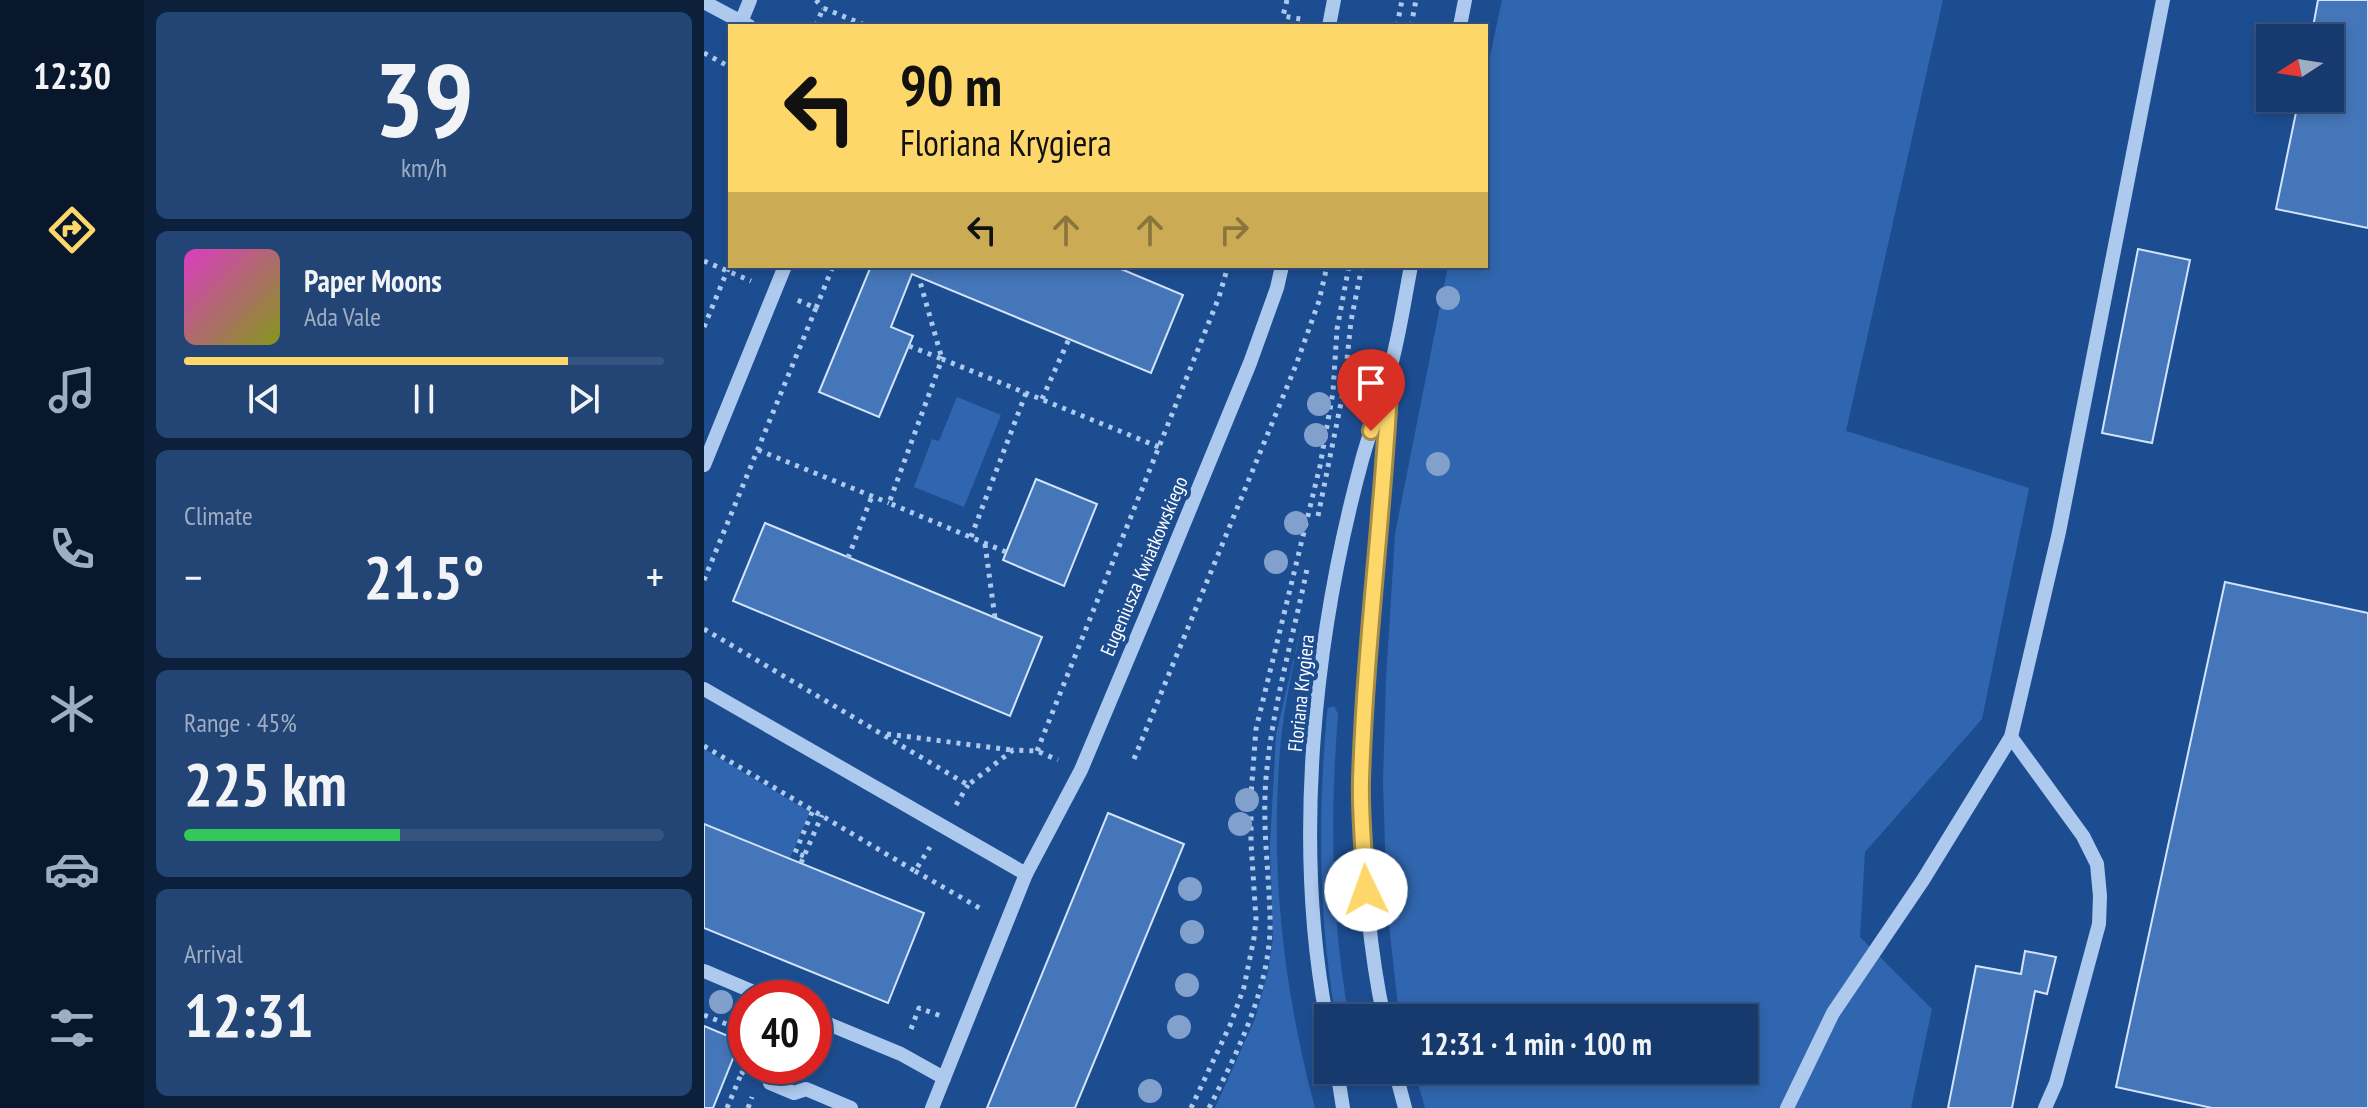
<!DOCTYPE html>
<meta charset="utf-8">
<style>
:root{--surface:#163a6d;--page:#234575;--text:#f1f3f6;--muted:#9eadc2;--line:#355480;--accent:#fed76b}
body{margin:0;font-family:"PT Sans Narrow",sans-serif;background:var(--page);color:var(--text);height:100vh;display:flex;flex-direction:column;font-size:30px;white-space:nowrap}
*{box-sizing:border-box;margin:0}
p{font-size:26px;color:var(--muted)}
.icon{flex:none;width:44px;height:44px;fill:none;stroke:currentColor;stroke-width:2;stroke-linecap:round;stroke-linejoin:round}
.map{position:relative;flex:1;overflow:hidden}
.drawer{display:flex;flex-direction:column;gap:12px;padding:12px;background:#0c203c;width:560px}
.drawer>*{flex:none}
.guide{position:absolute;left:24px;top:24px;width:760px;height:244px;border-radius:0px;box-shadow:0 4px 12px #0003,0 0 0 2px var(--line);background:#fed76b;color:#111;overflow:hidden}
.needle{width:52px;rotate:258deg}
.controls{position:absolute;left:1552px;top:24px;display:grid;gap:16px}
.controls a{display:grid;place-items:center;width:88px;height:88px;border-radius:0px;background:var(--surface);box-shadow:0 4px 12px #0003,0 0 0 2px var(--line);font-size:40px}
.speed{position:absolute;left:24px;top:980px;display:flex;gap:16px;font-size:40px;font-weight:700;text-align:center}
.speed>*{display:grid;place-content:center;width:104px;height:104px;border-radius:50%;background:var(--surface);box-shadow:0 4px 12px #0003,0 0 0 2px var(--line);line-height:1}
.speed .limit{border:12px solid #d22;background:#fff;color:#111}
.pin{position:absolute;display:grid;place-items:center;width:68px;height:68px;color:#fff;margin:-82px -34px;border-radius:50% 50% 50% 0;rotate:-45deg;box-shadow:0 0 8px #0007}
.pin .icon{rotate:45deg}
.me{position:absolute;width:88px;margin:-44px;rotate:357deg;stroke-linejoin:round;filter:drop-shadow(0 0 6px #0008)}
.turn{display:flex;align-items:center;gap:28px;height:168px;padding:0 40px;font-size:36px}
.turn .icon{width:104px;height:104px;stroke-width:2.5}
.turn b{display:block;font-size:56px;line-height:68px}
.lanes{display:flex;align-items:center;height:76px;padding:0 40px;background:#0003;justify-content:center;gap:40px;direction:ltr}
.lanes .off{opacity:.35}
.big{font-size:60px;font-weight:700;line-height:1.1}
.drawer .widget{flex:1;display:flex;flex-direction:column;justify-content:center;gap:12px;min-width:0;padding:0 28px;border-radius:12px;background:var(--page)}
.drawer .dial{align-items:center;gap:0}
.dial b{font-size:104px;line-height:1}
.song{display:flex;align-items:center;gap:24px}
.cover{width:96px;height:96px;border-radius:12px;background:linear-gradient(135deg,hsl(310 70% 55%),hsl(70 70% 35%))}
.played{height:8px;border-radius:4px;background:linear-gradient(90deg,var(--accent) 80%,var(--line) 80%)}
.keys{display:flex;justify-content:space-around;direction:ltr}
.heat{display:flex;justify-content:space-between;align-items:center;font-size:44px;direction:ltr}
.charge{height:12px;border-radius:6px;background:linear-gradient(90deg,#34c759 45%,var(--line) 0)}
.trip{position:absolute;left:610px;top:1004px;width:444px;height:80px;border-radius:0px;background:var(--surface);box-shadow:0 4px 12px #0003,0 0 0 2px var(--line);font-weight:700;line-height:80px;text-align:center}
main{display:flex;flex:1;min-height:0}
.menu{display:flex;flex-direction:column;width:144px;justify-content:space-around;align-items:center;background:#09172c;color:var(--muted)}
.menu .icon{width:56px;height:56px}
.menu .current{color:var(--accent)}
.menu b{font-size:36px;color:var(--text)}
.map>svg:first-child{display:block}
.green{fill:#3066af}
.building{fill:#4576b9;stroke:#d3e4fa;stroke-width:2}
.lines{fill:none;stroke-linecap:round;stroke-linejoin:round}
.path{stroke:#adc9ee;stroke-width:5;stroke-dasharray:4 6;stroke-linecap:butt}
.minor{stroke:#adc9ee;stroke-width:14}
.tree{fill:#81a0cb}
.route-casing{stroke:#a58c46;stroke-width:20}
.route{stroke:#fed76b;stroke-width:14}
.labels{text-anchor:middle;stroke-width:8;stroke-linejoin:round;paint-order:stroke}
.street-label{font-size:20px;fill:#fff;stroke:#1d4d91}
</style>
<main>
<nav class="menu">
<b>12:30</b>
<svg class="icon current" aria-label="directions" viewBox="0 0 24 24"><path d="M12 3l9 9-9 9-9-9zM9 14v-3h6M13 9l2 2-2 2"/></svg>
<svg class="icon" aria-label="music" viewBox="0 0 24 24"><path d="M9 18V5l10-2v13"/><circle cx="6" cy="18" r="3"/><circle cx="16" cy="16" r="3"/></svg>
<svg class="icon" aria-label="phone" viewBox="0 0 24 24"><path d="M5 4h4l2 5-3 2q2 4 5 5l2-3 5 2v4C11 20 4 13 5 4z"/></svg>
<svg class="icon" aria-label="climate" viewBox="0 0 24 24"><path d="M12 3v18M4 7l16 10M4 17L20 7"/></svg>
<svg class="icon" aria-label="car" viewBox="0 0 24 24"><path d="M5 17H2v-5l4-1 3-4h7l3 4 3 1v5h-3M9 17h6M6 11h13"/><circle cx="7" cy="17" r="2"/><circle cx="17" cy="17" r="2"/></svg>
<svg class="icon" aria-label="filters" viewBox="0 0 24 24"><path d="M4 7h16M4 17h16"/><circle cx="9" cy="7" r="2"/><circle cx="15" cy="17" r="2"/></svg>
</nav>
<section class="drawer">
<div class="widget dial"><b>39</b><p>km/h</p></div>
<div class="widget">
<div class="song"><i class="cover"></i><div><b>Paper Moons</b><p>Ada Vale</p></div></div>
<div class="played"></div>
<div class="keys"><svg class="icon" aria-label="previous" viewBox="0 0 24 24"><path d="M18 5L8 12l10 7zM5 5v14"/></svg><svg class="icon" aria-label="pause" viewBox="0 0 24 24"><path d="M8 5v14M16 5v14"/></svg><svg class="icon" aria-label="next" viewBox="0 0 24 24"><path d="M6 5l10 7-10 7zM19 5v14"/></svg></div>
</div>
<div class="widget"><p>Climate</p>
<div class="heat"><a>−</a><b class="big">21.5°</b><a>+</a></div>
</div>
<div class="widget"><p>Range · 45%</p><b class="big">225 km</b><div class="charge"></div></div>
<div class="widget"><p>Arrival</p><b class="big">12:31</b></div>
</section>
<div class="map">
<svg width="1664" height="1108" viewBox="0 0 1664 1108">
<rect width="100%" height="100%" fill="#1d4d91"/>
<!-- green -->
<g class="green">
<polygon points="798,0 1239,0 1142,431 1325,488 1278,719 1161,852 1156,937 1228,1009 1207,1108 721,1108 710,1070 1040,1070 1040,1018 696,1018 695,1014 683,907 679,783 682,679 691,534 744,266 782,266 782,74"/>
<polygon points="253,397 297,415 260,507 210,487 228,439 235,441"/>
<path d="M599 619C591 659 581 699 577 740 565 864 579 988 611 1108H511L551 1019 564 972 569 937 566 846 572 735Z"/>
<path d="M630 706 634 714C626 816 627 918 645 1018H632C614 917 614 814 623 712L624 708Z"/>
<polygon points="0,749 106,812 86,858 0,823"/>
</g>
<!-- building -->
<g class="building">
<polygon points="1614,0 1664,0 1664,228 1572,209 1595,98 1626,98 1626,38 1607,38"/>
<polygon points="1434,249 1486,260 1448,443 1398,433"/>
<polygon points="167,266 410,266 479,295 447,373 208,274 187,327 209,336 175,417 115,392"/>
<polygon points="332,479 393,504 360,586 299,560"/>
<polygon points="61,523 338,637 306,716 29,601"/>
<polygon points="1521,582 1664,613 1664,1108 1508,1108 1412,1087"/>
<polygon points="404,813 480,844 371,1108 283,1108"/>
<polygon points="0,824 220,913 184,1003 0,928"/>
<polygon points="1321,951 1352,957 1343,994 1331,991 1308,1108 1244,1108 1272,966 1317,974"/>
<polygon points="0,1026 36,1041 9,1108 0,1108"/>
</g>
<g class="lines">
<!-- path -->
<g class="path">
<polyline points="112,0 119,8"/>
<polyline points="583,0 579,16 602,20"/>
<polyline points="112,26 119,8 163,26"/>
<polyline points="693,26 698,0"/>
<polyline points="707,26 712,0"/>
<polyline points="0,53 26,67"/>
<polyline points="0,261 47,281"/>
<polyline points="112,308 129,266"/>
<polyline points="0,327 26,264"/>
<polyline points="205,346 238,359 215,278"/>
<polyline points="338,399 365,339"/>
<polyline points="54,450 185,503"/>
<polyline points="614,516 640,388 647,321 658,266"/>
<polyline points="267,537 322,393"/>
<polyline points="281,544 291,618"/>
<polyline points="302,552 185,503 238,359 455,447"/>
<polyline points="144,558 168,496"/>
<polyline points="0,580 112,308 93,300"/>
<polyline points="0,629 264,785 309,750 333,751 354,760"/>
<polyline points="183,734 308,750"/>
<polyline points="0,746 211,871 226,847"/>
<polyline points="333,751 515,297 524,266"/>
<polyline points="430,759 592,365 615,301 623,266"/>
<polyline points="252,805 264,785"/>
<polyline points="100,856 91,853 109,810"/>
<polyline points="97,863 118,815"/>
<polyline points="211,871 279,910"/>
<polyline points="0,1015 42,1032"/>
<polyline points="207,1029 215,1008 237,1016"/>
<polyline points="42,1062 38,1072 42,1074"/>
<polyline points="23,1108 38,1072"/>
<polyline points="44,1108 48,1097"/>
<polyline points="487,1108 527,1023 540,987 550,938 552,919 547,843 547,795 552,729 616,466 629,392 633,329 645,266"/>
<path d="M505 1108C534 1051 568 984 566 918 565 871 558 826 562 778 568 708 589 638 603 569"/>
</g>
<!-- minor -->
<g class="minor">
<polyline points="0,2 45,26"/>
<polyline points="37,22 46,0"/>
<polyline points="625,26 630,0"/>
<polyline points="756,26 761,0"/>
<polyline points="0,465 81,266"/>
<polyline points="0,689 322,874"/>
<polyline points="1307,737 1379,836 1393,864 1396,896 1395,924 1352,1083 1341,1108"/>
<polyline points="0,971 64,998"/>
<polyline points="110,1018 197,1054 240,1078 322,874 377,770 446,606 546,363 573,288 578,266"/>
<path d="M680 1018C635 807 675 603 685 392"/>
<path d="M624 1026C588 845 610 637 658 460 666 431 677 402 685 373 695 338 700 302 707 266"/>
<polyline points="633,1070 639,1108"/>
<polyline points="691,1070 701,1108"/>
<polyline points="66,1083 90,1093 102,1089 147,1108"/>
<polyline points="228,1108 240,1078"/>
<polyline points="1083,1108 1129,1013 1219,880 1307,737 1355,532 1459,0"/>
</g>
</g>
<!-- trees -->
<g class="tree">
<circle cx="744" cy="298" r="12"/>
<circle cx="615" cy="404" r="12"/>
<circle cx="612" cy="435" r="12"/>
<circle cx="734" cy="464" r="12"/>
<circle cx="592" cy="523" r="12"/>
<circle cx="572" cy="562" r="12"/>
<circle cx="543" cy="800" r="12"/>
<circle cx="536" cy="824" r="12"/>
<circle cx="486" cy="889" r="12"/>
<circle cx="488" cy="932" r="12"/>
<circle cx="483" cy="985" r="12"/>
<circle cx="17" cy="1002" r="12"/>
<circle cx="475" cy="1027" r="12"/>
<circle cx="446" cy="1091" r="12"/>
</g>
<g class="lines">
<!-- route casing -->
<g class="route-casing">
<path id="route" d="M662 890C660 853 656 816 657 780 661 644 680 508 686 372L667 431"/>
</g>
<!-- route -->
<use href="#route" class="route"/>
</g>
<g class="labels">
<!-- street labels -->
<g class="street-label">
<text transform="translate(440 566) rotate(-67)" y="7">Eugeniusza Kwiatkowskiego</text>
<text transform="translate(597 693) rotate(-84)" y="7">Floriana Krygiera</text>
</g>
</g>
</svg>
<div class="controls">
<a><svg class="needle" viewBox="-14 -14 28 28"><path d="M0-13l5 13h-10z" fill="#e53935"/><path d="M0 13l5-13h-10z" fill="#9eadc2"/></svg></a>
</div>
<div class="speed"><div class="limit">40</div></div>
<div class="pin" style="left:667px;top:431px;background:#d93025"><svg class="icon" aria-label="arrive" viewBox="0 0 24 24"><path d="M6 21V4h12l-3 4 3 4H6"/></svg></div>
<svg class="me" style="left:662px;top:890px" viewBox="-20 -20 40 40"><circle r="19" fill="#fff"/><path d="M0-13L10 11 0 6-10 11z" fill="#fed76b"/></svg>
<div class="trip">12:31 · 1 min · 100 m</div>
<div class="guide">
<div class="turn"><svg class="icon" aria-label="left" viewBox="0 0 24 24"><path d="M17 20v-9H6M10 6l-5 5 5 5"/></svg><div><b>90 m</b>Floriana Krygiera</div></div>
<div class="lanes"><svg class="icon" aria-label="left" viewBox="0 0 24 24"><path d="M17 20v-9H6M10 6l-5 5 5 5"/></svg><svg class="icon off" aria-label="ahead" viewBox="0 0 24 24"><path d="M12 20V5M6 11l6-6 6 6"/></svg><svg class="icon off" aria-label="ahead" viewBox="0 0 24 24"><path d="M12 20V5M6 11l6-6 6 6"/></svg><svg class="icon off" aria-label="right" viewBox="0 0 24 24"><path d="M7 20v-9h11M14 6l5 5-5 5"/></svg></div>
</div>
</div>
</main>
